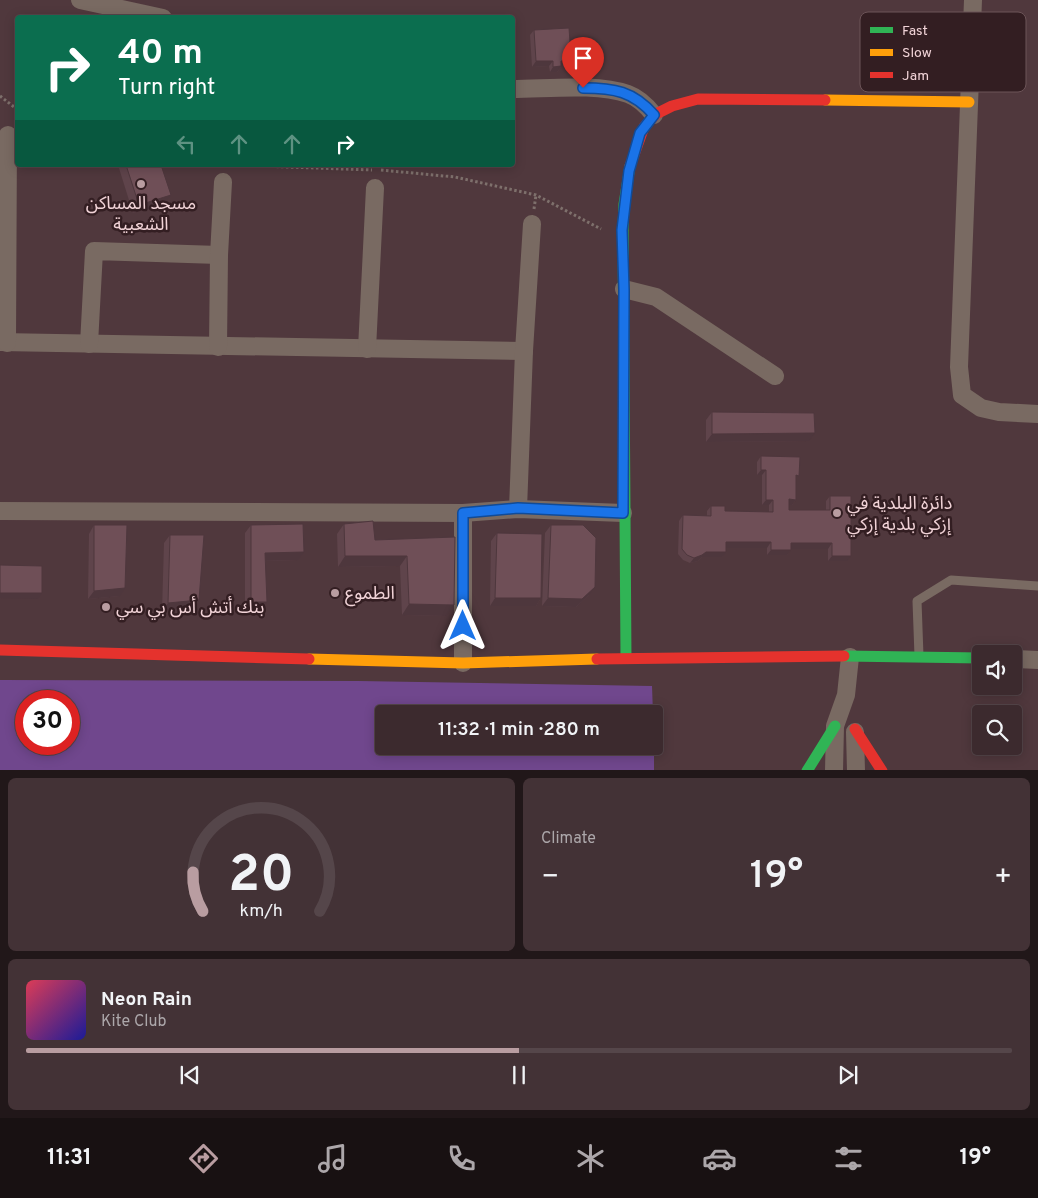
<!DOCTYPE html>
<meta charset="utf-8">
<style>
:root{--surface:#3c2a2e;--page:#433236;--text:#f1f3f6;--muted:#aca7aa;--line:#55464a;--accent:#b99da1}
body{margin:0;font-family:Overpass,"Noto Sans Arabic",sans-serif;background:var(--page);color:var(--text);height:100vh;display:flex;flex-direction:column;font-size:19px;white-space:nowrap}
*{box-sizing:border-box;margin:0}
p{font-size:16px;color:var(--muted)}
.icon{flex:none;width:28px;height:28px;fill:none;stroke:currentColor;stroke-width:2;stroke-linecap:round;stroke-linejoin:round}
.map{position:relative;height:770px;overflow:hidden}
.drawer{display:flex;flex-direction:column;gap:8px;padding:8px;background:#211719;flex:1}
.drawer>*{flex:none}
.top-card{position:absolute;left:15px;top:15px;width:500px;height:152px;border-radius:5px;box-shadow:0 2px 12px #0003,0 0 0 1px var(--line);background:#0b6e4f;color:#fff;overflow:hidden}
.controls{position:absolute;left:972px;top:645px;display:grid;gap:10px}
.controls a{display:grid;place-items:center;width:50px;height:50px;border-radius:5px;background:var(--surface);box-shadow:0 2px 12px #0003,0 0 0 1px var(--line);font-size:25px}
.speed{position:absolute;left:15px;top:690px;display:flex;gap:10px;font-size:25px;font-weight:700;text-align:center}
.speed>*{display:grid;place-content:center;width:65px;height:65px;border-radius:50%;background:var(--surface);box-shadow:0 2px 12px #0003,0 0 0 1px var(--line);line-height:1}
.speed .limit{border:8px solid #d22;background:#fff;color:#111}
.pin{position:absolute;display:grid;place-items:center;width:42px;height:42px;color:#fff;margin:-51px -21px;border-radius:50% 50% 50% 0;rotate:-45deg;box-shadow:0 0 5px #0007}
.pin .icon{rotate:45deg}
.me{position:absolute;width:55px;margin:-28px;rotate:0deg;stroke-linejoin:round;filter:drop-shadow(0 0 4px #0008)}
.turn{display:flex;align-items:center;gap:18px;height:105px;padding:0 20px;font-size:22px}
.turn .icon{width:65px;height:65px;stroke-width:2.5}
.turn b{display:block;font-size:35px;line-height:42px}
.lanes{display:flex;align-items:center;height:48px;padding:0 20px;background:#0003;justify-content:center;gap:25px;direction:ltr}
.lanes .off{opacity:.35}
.big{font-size:38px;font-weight:600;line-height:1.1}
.drawer .card{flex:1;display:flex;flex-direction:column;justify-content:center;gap:8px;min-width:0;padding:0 18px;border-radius:8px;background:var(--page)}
.drawer .dial{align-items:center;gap:0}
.dial svg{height:130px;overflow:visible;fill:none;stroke:var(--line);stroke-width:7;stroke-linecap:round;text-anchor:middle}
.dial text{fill:var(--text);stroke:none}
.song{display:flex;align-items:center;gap:15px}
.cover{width:60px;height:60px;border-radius:8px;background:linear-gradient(135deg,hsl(350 70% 55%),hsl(240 70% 35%))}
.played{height:5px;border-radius:2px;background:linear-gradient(90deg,var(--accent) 50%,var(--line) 50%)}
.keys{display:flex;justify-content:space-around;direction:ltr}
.heat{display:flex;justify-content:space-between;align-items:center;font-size:28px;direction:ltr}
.drawer .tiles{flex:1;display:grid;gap:8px;grid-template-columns:1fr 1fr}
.card:last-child{grid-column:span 2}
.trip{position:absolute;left:375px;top:705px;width:288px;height:50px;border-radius:5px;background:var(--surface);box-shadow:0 2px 12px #0003,0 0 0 1px var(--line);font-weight:600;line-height:50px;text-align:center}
.dock{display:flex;height:80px;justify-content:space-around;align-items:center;background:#181112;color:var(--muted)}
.dock .icon{width:35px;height:35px}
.dock .on{color:var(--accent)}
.dock b{font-size:22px;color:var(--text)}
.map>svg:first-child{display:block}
.green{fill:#70478d;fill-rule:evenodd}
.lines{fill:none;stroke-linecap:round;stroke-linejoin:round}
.path{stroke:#7e706c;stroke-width:3;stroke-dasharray:2.5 2.5;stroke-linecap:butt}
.lane{stroke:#796a62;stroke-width:9}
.street{stroke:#796a62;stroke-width:18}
.fast{stroke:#30b455;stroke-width:11}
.slow{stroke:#ff9f0a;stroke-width:11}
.jam{stroke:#e5322d;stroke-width:11}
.wall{fill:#5f444b}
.shaded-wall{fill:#4e373d}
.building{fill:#6f4f57;stroke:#4e373d}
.route-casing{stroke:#114b97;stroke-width:12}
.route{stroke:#1a73e8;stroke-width:9}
.poi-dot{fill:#b99da1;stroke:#331e22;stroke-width:2}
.labels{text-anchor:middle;stroke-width:5;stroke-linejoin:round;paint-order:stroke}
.poi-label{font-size:18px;fill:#f1d3d7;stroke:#331e22;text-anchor:start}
.key{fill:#331e22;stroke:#6c5458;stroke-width:1}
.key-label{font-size:14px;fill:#f1d3d7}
</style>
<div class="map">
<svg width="1038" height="771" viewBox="0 0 1038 771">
<rect width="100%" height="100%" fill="#50383d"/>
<!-- green -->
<path class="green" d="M0 680 359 681 652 686 653 714H384V746H654V770H0ZM26 701H69V744H26Z"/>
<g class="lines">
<!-- path -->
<g class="path">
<polyline points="0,96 18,110"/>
<polyline points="231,165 372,170"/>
<polyline points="381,170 455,177 536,195 601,229"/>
<polyline points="534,209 536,195"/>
</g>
<!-- lane -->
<polyline class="lane" points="919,656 917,601 951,580 1038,586"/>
<!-- street -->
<g class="street">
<polyline points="80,0 163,18"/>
<polyline points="973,0 959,367 962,395 981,408 999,412 1038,414"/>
<path d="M512 89C547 89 596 83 628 94 639 98 647 106 654 115"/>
<polyline points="624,289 656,297 775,376"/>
<polyline points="0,342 524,351"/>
<polyline points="7,343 8,135"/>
<polyline points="89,344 94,251 219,255"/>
<polyline points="218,347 219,255 223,182"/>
<polyline points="367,349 375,188"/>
<polyline points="518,509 524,351 532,224"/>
<polyline points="0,511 463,513 518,509 623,513"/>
<polyline points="1014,659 1038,660"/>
<polyline points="463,663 463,513"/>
<polyline points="855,732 856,771"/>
<polyline points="834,771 835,726 846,695 850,657"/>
</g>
<!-- fast -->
<g class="fast">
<polyline points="844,656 981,658"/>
<polyline points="626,658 623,227 624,204 630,166"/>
<polyline points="807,771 835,726"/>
</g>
<!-- slow -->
<g class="slow">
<polyline points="825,100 969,102"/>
<polyline points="309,659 463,663 597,659"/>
</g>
<!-- jam -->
<g class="jam">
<polyline points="630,166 644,127 656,114 672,106 698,99 825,100"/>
<polyline points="0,650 309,659"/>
<polyline points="597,659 844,656"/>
<polyline points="855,729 882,771"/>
</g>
</g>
<!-- wall -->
<g class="wall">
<polygon points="534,30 570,66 561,67 557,72 550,72 549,66 532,67 530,35"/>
<polygon points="118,165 161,165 165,203 133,213"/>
<polygon points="712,412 809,441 706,442 706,420"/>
<polygon points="761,456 796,481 796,500 792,505 789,505 789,510 826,510 826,501 830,496 847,561 828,561 828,549 791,549 787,555 767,555 767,548 726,548 722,557 702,557 698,561 690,563 683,560 678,554 679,521 683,515 707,516 707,511 711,506 725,511 769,512 769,505 762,505 762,475 757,475 757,462"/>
<polygon points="344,524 375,540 455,537 446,616 402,615 400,566 338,567 337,534"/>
<polygon points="94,525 120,596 88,599 89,534"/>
<polygon points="251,525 298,560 266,561 261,610 245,610 245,533"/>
<polygon points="551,525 589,595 576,607 542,606 545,533"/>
<polygon points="497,533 541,598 536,606 490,606 491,541"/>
<polygon points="170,535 199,600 193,608 162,611 164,543"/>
</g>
<!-- shaded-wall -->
<g class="shaded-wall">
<polygon points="536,61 553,61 549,66 532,67"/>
<polygon points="561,61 574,61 570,66 561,67 557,72 550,72 553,67"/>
<polygon points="171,195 165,203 133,213 139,205"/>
<polygon points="815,433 809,441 706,442 712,434"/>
<polygon points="761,470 766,470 762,475 757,475"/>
<polygon points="789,499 796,500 792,505 785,505"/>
<polygon points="766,500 773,500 769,505 762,505"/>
<polygon points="726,542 771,542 767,548 723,548"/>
<polygon points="791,543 832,543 828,549 788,549"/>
<polygon points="771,550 791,550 787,555 767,555"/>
<polygon points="304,552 298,560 260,561 265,553"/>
<polygon points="706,552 726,552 722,557 702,557 698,561 690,563 694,558"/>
<polygon points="345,556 407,556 400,566 338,567"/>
<polygon points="832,556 851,556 847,561 828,561"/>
<polygon points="595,587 589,595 576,607 542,606 548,598"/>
<polygon points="125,588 120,596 88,599 94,591"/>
<polygon points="0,593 42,593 38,599 0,598"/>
<polygon points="495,598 541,598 536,606 490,606"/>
<polygon points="199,600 193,608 162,611 168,603"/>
<polygon points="251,602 267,602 261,610 245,610"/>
<polygon points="409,604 454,605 446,616 402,615"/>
</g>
<!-- building -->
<g class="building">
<polygon points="569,28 570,42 573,42 574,61 561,61 561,66 553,67 553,61 536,61 534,30"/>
<polygon points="126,165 161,165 171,195 139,205"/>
<polygon points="712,412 814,413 815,433 712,434"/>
<polygon points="761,456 800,457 799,476 796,475 796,500 789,499 789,510 830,510 830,496 851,496 851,556 832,556 832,543 791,543 791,550 771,550 771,542 726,542 726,552 706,552 702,555 694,558 687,555 682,549 683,515 711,516 711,506 725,506 725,511 773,512 773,500 766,500 766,470 761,470"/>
<polygon points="373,521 375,540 455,537 454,605 409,604 407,556 345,556 344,524"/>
<polygon points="303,524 304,552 265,553 267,602 251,602 251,525"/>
<polygon points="94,525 127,525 125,588 94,591"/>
<polygon points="551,525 583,525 596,538 595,587 582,599 548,598"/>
<polygon points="497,533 542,534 541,598 495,598"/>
<polygon points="170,535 204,535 199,600 168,603"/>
<polygon points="0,565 42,566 42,593 0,593"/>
</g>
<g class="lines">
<!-- route casing -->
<g class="route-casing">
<path id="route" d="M463 626V513L518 508 623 513 624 290 622 230 629 171 640 133 654 115C633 91 614 88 583 88"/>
</g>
<!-- route -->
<use href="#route" class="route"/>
</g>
<!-- markers -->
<g class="poi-dot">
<circle cx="141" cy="184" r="5"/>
<circle cx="837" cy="513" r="5"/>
<circle cx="335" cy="593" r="5"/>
<circle cx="106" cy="607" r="5"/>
</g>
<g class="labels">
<!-- poi labels -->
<g class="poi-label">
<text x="141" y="209" text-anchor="middle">مسجد المساكن<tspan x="141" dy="21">الشعبية</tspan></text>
<text x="847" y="509">دائرة البلدية في<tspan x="847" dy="21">إزكي بلدية إزكي</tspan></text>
<text x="345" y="599">الطموع</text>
<text x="116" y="613">بنك أتش أس بي سي</text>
</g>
</g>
<!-- legend -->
<rect x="860" y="12" width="166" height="80" rx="8" class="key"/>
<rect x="870" y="27" width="23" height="6" fill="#30b455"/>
<rect x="870" y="49" width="23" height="7" fill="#ff9f0a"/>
<rect x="870" y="72" width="23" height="6" fill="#e5322d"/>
<g class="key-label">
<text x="902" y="35">Fast</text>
<text x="902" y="57">Slow</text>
<text x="902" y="80">Jam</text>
</g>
</svg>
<div class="controls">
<a><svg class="icon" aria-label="sound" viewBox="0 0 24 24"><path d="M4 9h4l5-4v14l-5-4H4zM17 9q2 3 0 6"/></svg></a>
<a><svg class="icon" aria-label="search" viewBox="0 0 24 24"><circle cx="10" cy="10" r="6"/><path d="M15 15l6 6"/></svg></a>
</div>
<div class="speed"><div class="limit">30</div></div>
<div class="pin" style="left:583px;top:88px;background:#d93025"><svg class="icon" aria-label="arrive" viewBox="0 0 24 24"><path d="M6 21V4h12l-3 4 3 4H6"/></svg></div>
<svg class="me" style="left:463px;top:626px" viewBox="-20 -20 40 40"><path d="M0-17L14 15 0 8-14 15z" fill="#1a73e8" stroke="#fff" stroke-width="4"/></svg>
<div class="trip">11:32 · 1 min · 280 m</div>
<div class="top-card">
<div class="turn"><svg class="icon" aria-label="right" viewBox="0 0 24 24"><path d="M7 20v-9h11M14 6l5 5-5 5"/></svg><div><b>40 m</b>Turn right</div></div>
<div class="lanes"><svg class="icon off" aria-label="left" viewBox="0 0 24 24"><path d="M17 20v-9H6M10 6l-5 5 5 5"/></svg><svg class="icon off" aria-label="ahead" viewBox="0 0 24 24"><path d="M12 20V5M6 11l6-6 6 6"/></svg><svg class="icon off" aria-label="ahead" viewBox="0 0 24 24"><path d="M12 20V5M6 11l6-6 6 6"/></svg><svg class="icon" aria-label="right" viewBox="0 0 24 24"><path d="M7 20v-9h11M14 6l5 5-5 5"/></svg></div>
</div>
</div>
<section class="drawer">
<div class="tiles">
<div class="card dial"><svg viewBox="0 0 100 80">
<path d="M14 69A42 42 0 1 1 86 69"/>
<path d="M14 69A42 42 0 0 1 8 45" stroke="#b99da1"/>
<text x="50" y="56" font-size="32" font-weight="700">20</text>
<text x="50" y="72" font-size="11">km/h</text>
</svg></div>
<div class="card"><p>Climate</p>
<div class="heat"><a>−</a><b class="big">19°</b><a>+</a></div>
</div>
<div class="card">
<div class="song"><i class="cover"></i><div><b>Neon Rain</b><p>Kite Club</p></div></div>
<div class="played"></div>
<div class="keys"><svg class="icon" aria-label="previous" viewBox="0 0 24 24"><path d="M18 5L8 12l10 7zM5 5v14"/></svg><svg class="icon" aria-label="pause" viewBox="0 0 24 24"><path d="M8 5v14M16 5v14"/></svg><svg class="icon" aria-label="next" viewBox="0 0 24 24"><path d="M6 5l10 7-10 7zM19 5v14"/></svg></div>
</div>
</div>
</section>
<nav class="dock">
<b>11:31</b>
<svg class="icon on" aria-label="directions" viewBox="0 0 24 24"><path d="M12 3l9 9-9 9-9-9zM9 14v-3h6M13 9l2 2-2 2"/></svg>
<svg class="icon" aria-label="music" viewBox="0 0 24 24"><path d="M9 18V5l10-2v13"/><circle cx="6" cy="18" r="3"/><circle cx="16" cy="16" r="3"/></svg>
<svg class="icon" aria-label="phone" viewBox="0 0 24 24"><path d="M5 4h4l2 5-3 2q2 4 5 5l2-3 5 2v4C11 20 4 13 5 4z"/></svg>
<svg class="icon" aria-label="climate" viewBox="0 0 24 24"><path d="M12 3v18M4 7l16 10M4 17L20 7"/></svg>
<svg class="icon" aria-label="car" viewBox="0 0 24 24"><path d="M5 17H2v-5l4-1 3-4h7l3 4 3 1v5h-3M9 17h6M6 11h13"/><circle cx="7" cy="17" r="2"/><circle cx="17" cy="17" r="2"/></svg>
<svg class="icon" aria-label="filters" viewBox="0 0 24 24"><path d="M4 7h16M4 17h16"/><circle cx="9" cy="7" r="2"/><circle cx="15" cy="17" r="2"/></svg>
<b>19°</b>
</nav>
